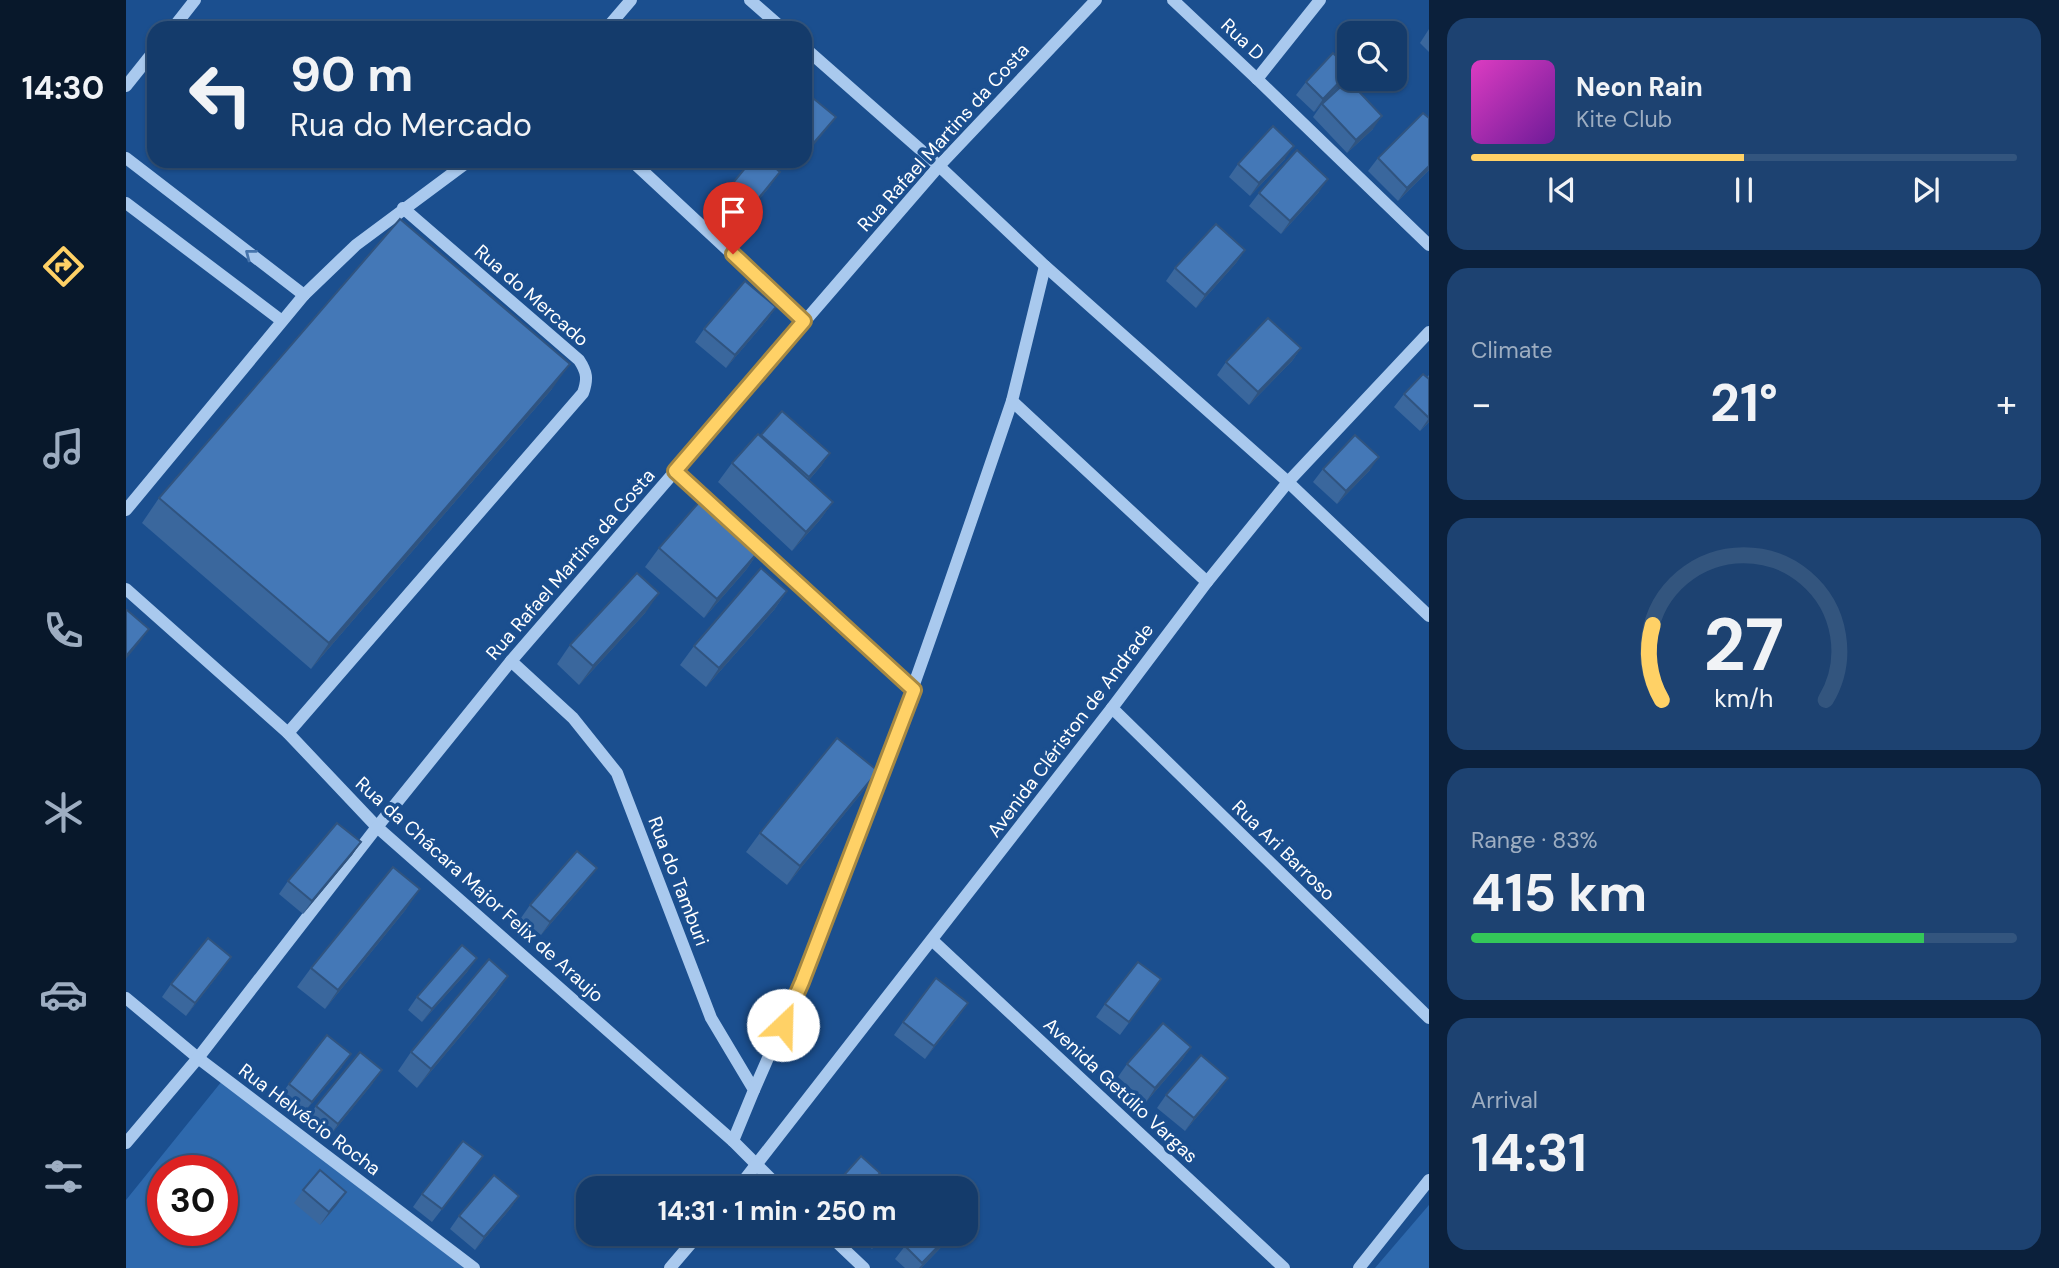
<!DOCTYPE html>
<meta charset="utf-8">
<style>
:root{--surface:#143b6b;--page:#1d4271;--text:#f1f3f6;--muted:#9dadc1;--line:#33557e;--accent:#ffd166}
body{margin:0;font-family:"DM Sans",sans-serif;background:var(--page);color:var(--text);height:100vh;display:flex;flex-direction:column;font-size:26px;white-space:nowrap}
*{box-sizing:border-box;margin:0}
p{font-size:23px;color:var(--muted)}
.icon{flex:none;width:38px;height:38px;fill:none;stroke:currentColor;stroke-width:2;stroke-linecap:round;stroke-linejoin:round}
.map{position:relative;flex:1;overflow:hidden}
.drawer{display:flex;flex-direction:column;gap:18px;padding:18px;background:#0b203b;width:630px}
.drawer>*{flex:none}
.guide{position:absolute;left:21px;top:21px;width:665px;height:147px;border-radius:21px;box-shadow:0 2px 5px #0004,0 0 0 2px var(--line);background:#143b6b;color:var(--text);overflow:hidden}
.buttons{position:absolute;left:1211px;top:21px;display:grid;gap:14px}
.buttons a{display:grid;place-items:center;width:70px;height:70px;border-radius:14px;background:var(--surface);box-shadow:0 2px 5px #0004,0 0 0 2px var(--line);font-size:35px}
.speed{position:absolute;left:21px;top:1155px;display:flex;gap:14px;font-size:35px;font-weight:700;text-align:center}
.speed>*{display:grid;place-content:center;width:91px;height:91px;border-radius:50%;background:var(--surface);box-shadow:0 2px 5px #0004,0 0 0 2px var(--line);line-height:1}
.speed .limit{border:10px solid #d22;background:#fff;color:#111}
.pin{position:absolute;display:grid;place-items:center;width:60px;height:60px;color:#fff;margin:-72px -30px;border-radius:50% 50% 50% 0;rotate:-45deg;box-shadow:0 0 7px #0007}
.pin .icon{rotate:45deg}
.me{position:absolute;width:77px;margin:-38px;rotate:24deg;stroke-linejoin:round;filter:drop-shadow(0 0 5px #0008)}
.turn{display:flex;align-items:center;gap:24px;height:147px;padding:0 28px;font-size:32px}
.turn .icon{width:91px;height:91px;stroke-width:2.5}
.turn b{display:block;font-size:49px;line-height:60px}
.big{font-size:52px;font-weight:700;line-height:1.1}
.drawer .widget{flex:1;display:flex;flex-direction:column;justify-content:center;gap:10px;min-width:0;padding:0 24px;border-radius:21px;background:var(--page)}
.drawer .dial{align-items:center;gap:0}
.dial svg{height:182px;overflow:visible;fill:none;stroke:var(--line);stroke-width:7;stroke-linecap:round;text-anchor:middle}
.dial text{fill:var(--text);stroke:none}
.song{display:flex;align-items:center;gap:21px}
.cover{width:84px;height:84px;border-radius:10px;background:linear-gradient(135deg,hsl(310 70% 55%),hsl(280 70% 35%))}
.played{height:7px;border-radius:4px;background:linear-gradient(90deg,var(--accent) 50%,var(--line) 50%)}
.keys{display:flex;justify-content:space-around;direction:ltr}
.heat{display:flex;justify-content:space-between;align-items:center;font-size:38px;direction:ltr}
.charge{height:10px;border-radius:5px;background:linear-gradient(90deg,#34c759 83%,var(--line) 0)}
.trip{position:absolute;left:450px;top:1176px;width:402px;height:70px;border-radius:21px;background:var(--surface);box-shadow:0 2px 5px #0004,0 0 0 2px var(--line);font-weight:700;line-height:70px;text-align:center}
main{display:flex;flex:1;min-height:0}
.menu{display:flex;flex-direction:column;width:126px;justify-content:space-around;align-items:center;background:#08182b;color:var(--muted)}
.menu .icon{width:49px;height:49px}
.menu .selected{color:var(--accent)}
.menu b{font-size:32px;color:var(--text)}
.map>svg:first-child{display:block}
.green{fill:#2e69ad;fill-rule:evenodd}
.lines{fill:none;stroke-linecap:round;stroke-linejoin:round}
.minor{stroke:#a9c9ee;stroke-width:12}
.wall{fill:#3a679d}
.shaded-wall{fill:#305480}
.building{fill:#4478b7;stroke:#305480;stroke-width:2}
.oneway{stroke:#4674ac}
.route-casing{stroke:#a68842;stroke-width:18}
.route{stroke:#ffd166;stroke-width:12}
.labels{text-anchor:middle;stroke-width:7;stroke-linejoin:round;paint-order:stroke}
.street-label{font-size:19px;fill:#fff;stroke:#1b4f8f}
</style>
<main>
<nav class="menu">
<b>14:30</b>
<svg class="icon selected" aria-label="directions" viewBox="0 0 24 24"><path d="M12 3l9 9-9 9-9-9zM9 14v-3h6M13 9l2 2-2 2"/></svg>
<svg class="icon" aria-label="music" viewBox="0 0 24 24"><path d="M9 18V5l10-2v13"/><circle cx="6" cy="18" r="3"/><circle cx="16" cy="16" r="3"/></svg>
<svg class="icon" aria-label="phone" viewBox="0 0 24 24"><path d="M5 4h4l2 5-3 2q2 4 5 5l2-3 5 2v4C11 20 4 13 5 4z"/></svg>
<svg class="icon" aria-label="climate" viewBox="0 0 24 24"><path d="M12 3v18M4 7l16 10M4 17L20 7"/></svg>
<svg class="icon" aria-label="car" viewBox="0 0 24 24"><path d="M5 17H2v-5l4-1 3-4h7l3 4 3 1v5h-3M9 17h6M6 11h13"/><circle cx="7" cy="17" r="2"/><circle cx="17" cy="17" r="2"/></svg>
<svg class="icon" aria-label="filters" viewBox="0 0 24 24"><path d="M4 7h16M4 17h16"/><circle cx="9" cy="7" r="2"/><circle cx="15" cy="17" r="2"/></svg>
</nav>
<div class="map">
<svg width="1303" height="1268" viewBox="0 0 1303 1268">
<rect width="100%" height="100%" fill="#1b4f8f"/>
<!-- green -->
<g class="green">
<path d="M96 1081 338 1268H0V1200ZM37 1171H96V1230H37Z"/>
<polygon points="1303,1205 1303,1268 1249,1268"/>
</g>
<g class="lines">
<!-- minor -->
<g class="minor">
<polyline points="624,0 656,28"/>
<polyline points="1047,0 1131,79 1303,245"/>
<polyline points="47,28 69,0"/>
<polyline points="481,28 505,0"/>
<polyline points="679,48 813,166 919,266 1162,482 1303,616"/>
<polyline points="1131,79 1194,0"/>
<polyline points="0,86 28,51"/>
<polyline points="0,158 178,295"/>
<polyline points="506,161 678,321"/>
<polyline points="0,203 156,321"/>
<polyline points="919,266 886,401 1081,582"/>
<polyline points="549,471 788,690"/>
<polyline points="0,510 178,295 230,245 343,161"/>
<polyline points="0,589 162,733 251,827 607,1141 654,1188"/>
<polyline points="385,661 447,718 491,773 585,1018 628,1090 607,1141"/>
<polyline points="986,708 1303,1018"/>
<path d="M162 733 457 393C462 379 461 372 453 360L277 208"/>
<polyline points="806,940 1158,1268"/>
<polyline points="0,998 72,1058 348,1268"/>
<path d="M628 1090C728 865 807 634 886 401"/>
<polyline points="0,1143 72,1058 251,827 385,661 813,166 970,0"/>
<polyline points="612,1188 986,708 1081,582 1162,482 1303,332"/>
<polyline points="702,1234 738,1268"/>
<polyline points="544,1268 573,1234"/>
<polyline points="1233,1268 1303,1180"/>
</g>
</g>
<!-- wall -->
<g class="wall">
<polygon points="1303,29 1303,52 1294,43"/>
<polygon points="1223,72 1216,83 1188,112 1170,95 1180,82"/>
<polygon points="1196,104 1247,129 1221,153 1187,117"/>
<polygon points="1252,158 1303,170 1272,201 1242,171"/>
<polygon points="1159,159 1124,196 1103,177 1112,164"/>
<polygon points="663,161 674,161 670,167"/>
<polygon points="645,185 606,233 583,214 592,201"/>
<polygon points="1193,192 1155,234 1123,206 1133,193"/>
<polygon points="1119,250 1110,263 1070,308 1040,281 1049,268"/>
<polygon points="650,307 641,320 600,368 569,342 578,329"/>
<polygon points="1175,348 1166,361 1123,405 1091,375 1100,362"/>
<polygon points="1303,375 1303,422 1294,431 1268,407 1278,394 1301,377"/>
<polygon points="426,389 185,669 16,523 33,498"/>
<polygon points="656,411 704,453 695,466 683,480 707,502 693,521 666,551 592,482 606,463 634,436"/>
<polygon points="1197,469 1244,470 1211,504 1187,482"/>
<polygon points="533,548 633,551 620,570 578,618 519,567"/>
<polygon points="661,591 648,610 580,687 554,665 568,646"/>
<polygon points="520,612 453,685 431,664 444,645"/>
<polygon points="738,790 661,885 620,852 634,833"/>
<polygon points="235,842 226,855 177,914 153,894 162,881"/>
<polygon points="461,881 415,935 395,918 404,905"/>
<polygon points="281,908 199,1009 171,987 185,968"/>
<polygon points="96,970 60,1016 36,997 45,984"/>
<polygon points="342,971 296,1022 282,1010 291,997"/>
<polygon points="382,976 369,995 291,1088 272,1071 285,1052"/>
<polygon points="1035,979 994,1035 970,1017 979,1004"/>
<polygon points="833,1016 799,1059 768,1035 777,1022"/>
<polygon points="1065,1047 1056,1060 1020,1102 992,1077 1001,1064"/>
<polygon points="216,1067 176,1115 153,1097 163,1084"/>
<polygon points="247,1083 203,1137 181,1119 190,1106"/>
<polygon points="1093,1091 1059,1131 1031,1108 1040,1095"/>
<polygon points="357,1156 306,1222 287,1207 296,1194"/>
<polygon points="177,1190 211,1205 194,1225 168,1203"/>
<polygon points="393,1196 384,1209 349,1250 324,1229 333,1216"/>
<polygon points="730,1234 761,1234 746,1249"/>
<polygon points="828,1234 795,1268 779,1268 769,1259 779,1246"/>
</g>
<!-- shaded-wall -->
<g class="shaded-wall">
<polygon points="1223,72 1216,83 1188,112 1197,99"/>
<polygon points="1256,116 1247,129 1221,153 1230,140"/>
<polygon points="710,117 700,130 679,156 679,153"/>
<polygon points="1168,146 1159,159 1124,196 1133,183"/>
<polygon points="1303,166 1303,170 1272,201 1281,188"/>
<polygon points="654,172 645,185 606,233 615,220"/>
<polygon points="1202,179 1193,192 1155,234 1164,221"/>
<polygon points="1119,250 1110,263 1070,308 1079,295"/>
<polygon points="650,307 641,320 600,368 609,355"/>
<polygon points="1175,348 1166,361 1123,405 1132,392"/>
<polygon points="444,364 426,389 185,669 203,643"/>
<polygon points="1303,418 1303,422 1294,431"/>
<polygon points="704,453 695,466 674,490 683,477"/>
<polygon points="1253,457 1244,470 1211,504 1220,491"/>
<polygon points="707,502 693,521 666,551 680,532"/>
<polygon points="633,551 620,570 578,618 591,599"/>
<polygon points="661,591 648,610 580,687 593,668"/>
<polygon points="533,593 520,612 453,685 467,666"/>
<polygon points="23,629 14,642 0,659 0,656"/>
<polygon points="752,771 738,790 661,885 674,866"/>
<polygon points="235,842 226,855 177,914 186,901"/>
<polygon points="471,868 461,881 415,935 424,922"/>
<polygon points="294,889 281,908 199,1009 212,990"/>
<polygon points="105,957 96,970 60,1016 69,1003"/>
<polygon points="351,958 342,971 296,1022 306,1009"/>
<polygon points="382,976 369,995 291,1088 305,1069"/>
<polygon points="842,1003 833,1016 799,1059 808,1046"/>
<polygon points="1065,1047 1056,1060 1020,1102 1029,1088"/>
<polygon points="225,1054 216,1067 176,1115 186,1102"/>
<polygon points="256,1070 247,1083 203,1137 212,1124"/>
<polygon points="1102,1078 1093,1091 1059,1131 1068,1118"/>
<polygon points="220,1192 211,1205 194,1225 203,1212"/>
<polygon points="393,1196 384,1209 349,1250 358,1237"/>
<polygon points="757,1234 761,1234 746,1249 755,1236"/>
<polygon points="824,1234 828,1234 795,1268 793,1268"/>
</g>
<!-- building -->
<g class="building">
<polygon points="1207,53 1223,69 1223,72 1197,99 1180,82"/>
<polygon points="1222,80 1256,116 1230,140 1196,104"/>
<polygon points="682,94 710,117 679,153 679,98"/>
<polygon points="1297,113 1303,118 1303,166 1281,188 1252,158"/>
<polygon points="1147,126 1168,146 1133,183 1112,164"/>
<polygon points="1171,150 1202,179 1164,221 1133,193"/>
<polygon points="625,161 641,161 654,172 615,220 592,201"/>
<polygon points="274,219 444,364 203,643 33,498"/>
<polygon points="1090,224 1119,250 1079,295 1049,268"/>
<polygon points="619,281 650,307 609,355 578,329"/>
<polygon points="1142,318 1175,348 1132,392 1100,362"/>
<polygon points="1297,374 1303,379 1303,418 1278,394"/>
<polygon points="656,411 704,453 683,477 635,435"/>
<polygon points="632,434 707,502 680,532 606,463"/>
<polygon points="1229,435 1253,457 1220,491 1197,469"/>
<polygon points="575,500 633,551 591,599 533,548"/>
<polygon points="635,568 661,591 593,668 568,646"/>
<polygon points="511,573 533,593 467,666 444,645"/>
<polygon points="1,610 23,629 0,656 0,611"/>
<polygon points="711,738 752,771 674,866 634,833"/>
<polygon points="211,823 235,842 186,901 162,881"/>
<polygon points="451,851 471,868 424,922 404,905"/>
<polygon points="267,867 294,889 212,990 185,968"/>
<polygon points="82,938 105,957 69,1003 45,984"/>
<polygon points="336,945 351,958 306,1009 291,997"/>
<polygon points="363,959 382,976 305,1069 285,1052"/>
<polygon points="1012,962 1035,979 1003,1022 979,1004"/>
<polygon points="810,978 842,1003 808,1046 777,1022"/>
<polygon points="1037,1023 1065,1047 1029,1088 1001,1064"/>
<polygon points="201,1035 225,1054 186,1102 163,1084"/>
<polygon points="234,1052 256,1070 212,1124 190,1106"/>
<polygon points="1075,1055 1102,1078 1068,1118 1040,1095"/>
<polygon points="337,1141 357,1156 316,1209 296,1194"/>
<polygon points="735,1156 754,1173 740,1188 714,1188 710,1184"/>
<polygon points="194,1170 220,1192 203,1212 177,1190"/>
<polygon points="368,1175 393,1196 358,1237 333,1216"/>
<polygon points="790,1234 824,1234 796,1263 779,1246"/>
</g>
<!-- one-way arrows -->
<defs><path id="oneway-chevron" d="M-2-3.5L2.5 0L-2 3.5" fill="none" stroke-width="1.6" stroke-linecap="round" stroke-linejoin="round" transform="scale(1.75)"/></defs>
<use class="oneway" href="#oneway-chevron" transform="translate(124 254) rotate(-142)"/>
<g class="lines">
<!-- route casing -->
<g class="route-casing">
<polyline id="route" points="607,254 678,321 549,471 788,690 676,982 657,1025"/>
</g>
<!-- route -->
<use href="#route" class="route"/>
</g>
<g class="labels">
<!-- street labels -->
<g class="street-label">
<text transform="translate(1117 39) rotate(43)" y="7">Rua D</text>
<text transform="translate(817 137) rotate(-48)" y="7">Rua Rafael Martins da Costa</text>
<text transform="translate(406 295) rotate(41)" y="7">Rua do Mercado</text>
<text transform="translate(444 564) rotate(-49)" y="7">Rua Rafael Martins da Costa</text>
<text transform="translate(944 730) rotate(-53)" y="7">Avenida Clériston de Andrade</text>
<text transform="translate(1158 850) rotate(44)" y="7">Rua Ari Barroso</text>
<text transform="translate(553 881) rotate(69)" y="7">Rua do Tamburi</text>
<text transform="translate(354 889) rotate(42)" y="7">Rua da Chácara Major Felix de Araujo</text>
<text transform="translate(995 1090) rotate(43)" y="7">Avenida Getúlio Vargas</text>
<text transform="translate(184 1119) rotate(37)" y="7">Rua Helvécio Rocha</text>
</g>
</g>
</svg>
<div class="buttons">
<a><svg class="icon" aria-label="search" viewBox="0 0 24 24"><circle cx="10" cy="10" r="6"/><path d="M15 15l6 6"/></svg></a>
</div>
<div class="speed"><div class="limit">30</div></div>
<div class="pin" style="left:607px;top:254px;background:#d93025"><svg class="icon" aria-label="arrive" viewBox="0 0 24 24"><path d="M6 21V4h12l-3 4 3 4H6"/></svg></div>
<svg class="me" style="left:657px;top:1025px" viewBox="-20 -20 40 40"><circle r="19" fill="#fff"/><path d="M0-13L10 11 0 6-10 11z" fill="#ffd166"/></svg>
<div class="trip">14:31 · 1 min · 250 m</div>
<div class="guide">
<div class="turn"><svg class="icon" aria-label="left" viewBox="0 0 24 24"><path d="M17 20v-9H6M10 6l-5 5 5 5"/></svg><div><b>90 m</b>Rua do Mercado</div></div>
</div>
</div>
<section class="drawer">
<div class="widget">
<div class="song"><i class="cover"></i><div><b>Neon Rain</b><p>Kite Club</p></div></div>
<div class="played"></div>
<div class="keys"><svg class="icon" aria-label="previous" viewBox="0 0 24 24"><path d="M18 5L8 12l10 7zM5 5v14"/></svg><svg class="icon" aria-label="pause" viewBox="0 0 24 24"><path d="M8 5v14M16 5v14"/></svg><svg class="icon" aria-label="next" viewBox="0 0 24 24"><path d="M6 5l10 7-10 7zM19 5v14"/></svg></div>
</div>
<div class="widget"><p>Climate</p>
<div class="heat"><a>−</a><b class="big">21°</b><a>+</a></div>
</div>
<div class="widget dial"><svg viewBox="0 0 100 80">
<path d="M14 69A42 42 0 1 1 86 69"/>
<path d="M14 69A42 42 0 0 1 10 36" stroke="#ffd166"/>
<text x="50" y="56" font-size="32" font-weight="700">27</text>
<text x="50" y="72" font-size="11">km/h</text>
</svg></div>
<div class="widget"><p>Range · 83%</p><b class="big">415 km</b><div class="charge"></div></div>
<div class="widget"><p>Arrival</p><b class="big">14:31</b></div>
</section>
</main>
